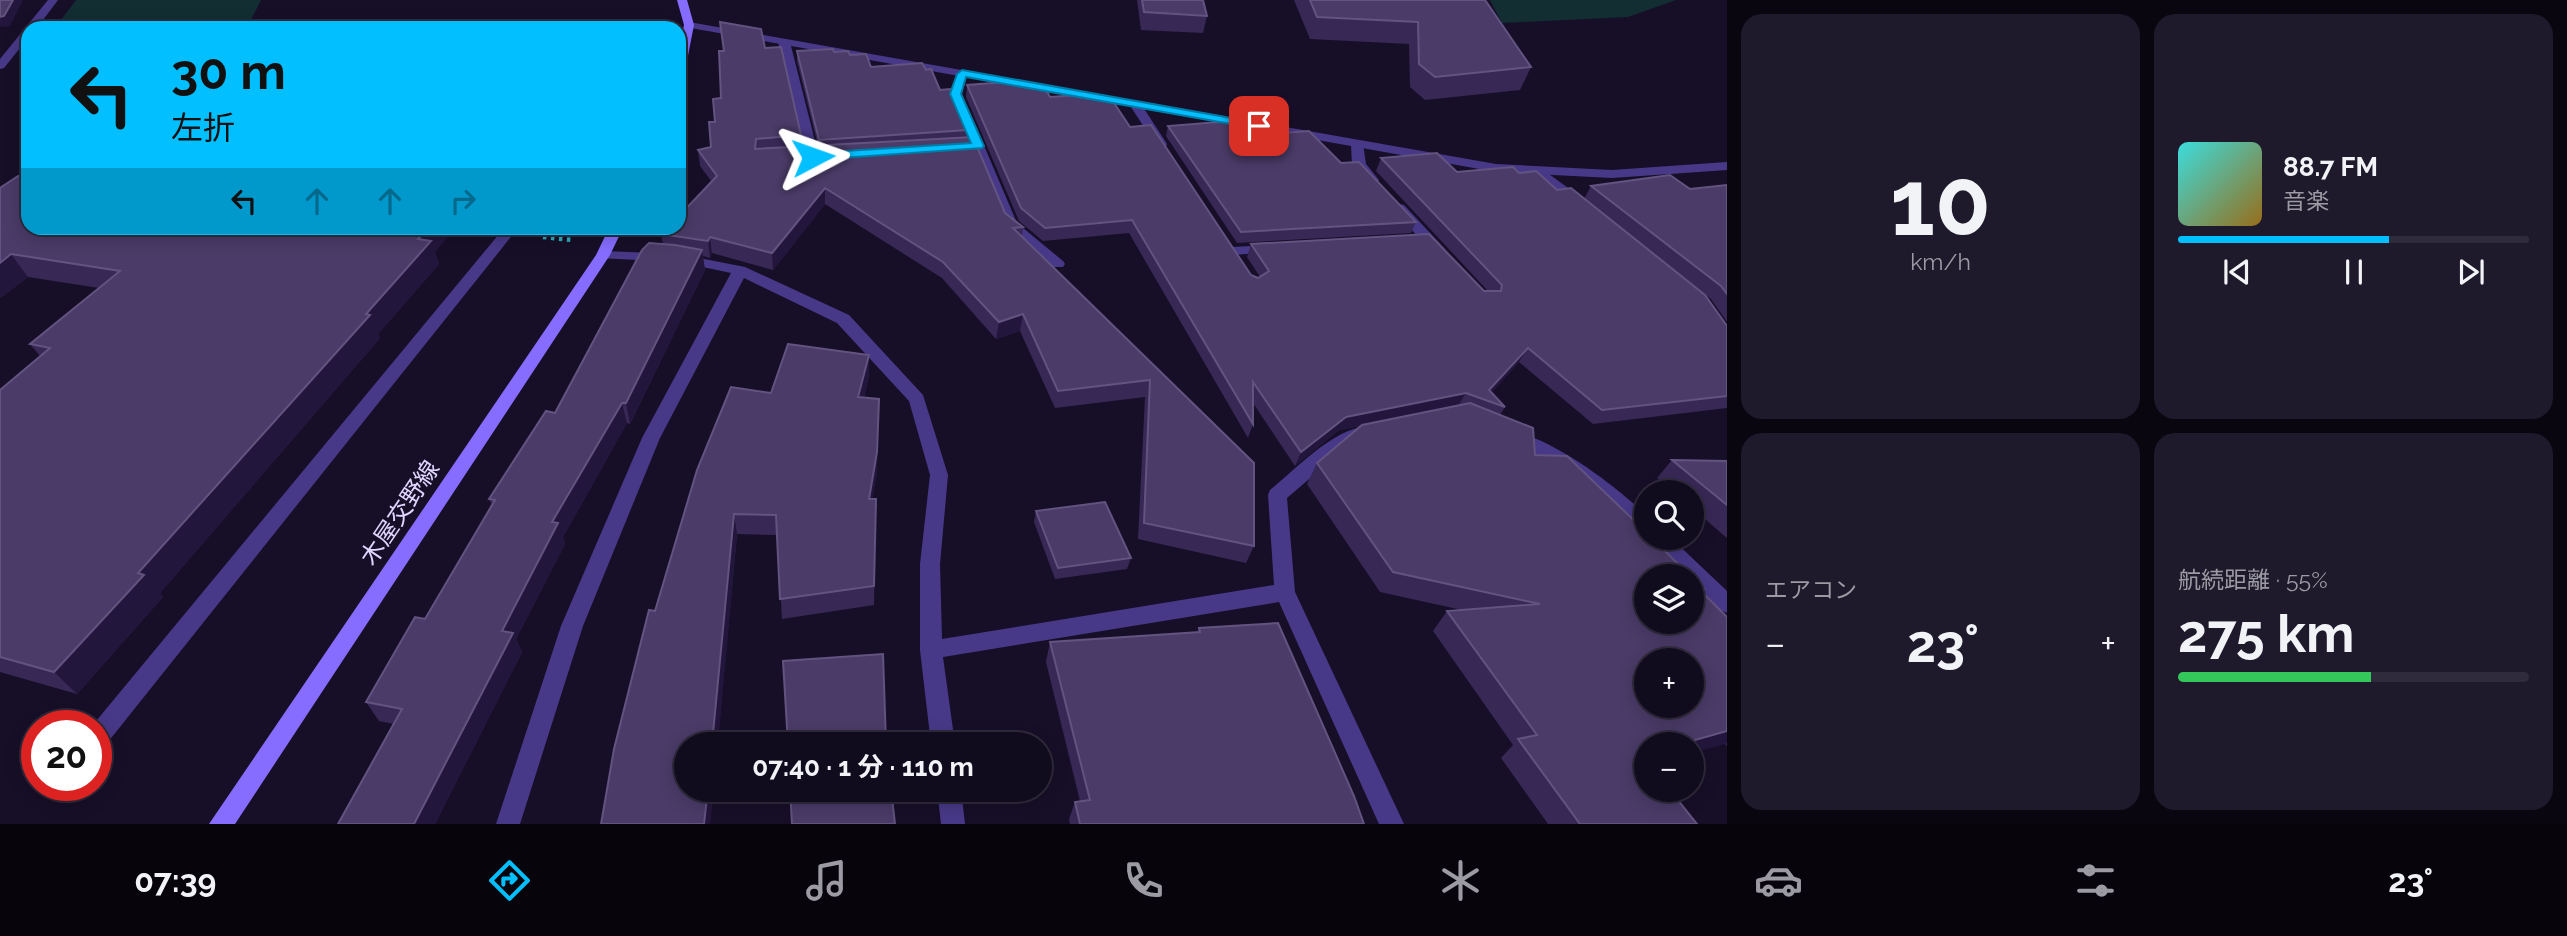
<!DOCTYPE html>
<html lang="ja">
<meta charset="utf-8">
<style>
:root{--surface:#110b1e;--page:#1e192b;--text:#f1f3f6;--muted:#9c9ba4;--line:#302b3c;--accent:#02bfff}
body{margin:0;font-family:Raleway,"Noto Sans JP",sans-serif;background:var(--page);color:var(--text);height:100vh;display:flex;flex-direction:column;font-size:26px;white-space:nowrap}
*{box-sizing:border-box;margin:0}
p{font-size:23px;color:var(--muted)}
.icon{flex:none;width:38px;height:38px;fill:none;stroke:currentColor;stroke-width:2;stroke-linecap:round;stroke-linejoin:round}
.map{position:relative;flex:1;overflow:hidden}
.sheet{display:flex;flex-direction:column;gap:14px;padding:14px;background:#090610;width:840px}
.sheet>*{flex:none}
.banner{position:absolute;left:21px;top:21px;width:665px;height:214px;border-radius:21px;box-shadow:0 4px 18px #0003,0 0 0 2px var(--line);background:#02bfff;color:#111;overflow:hidden}
.fabs{position:absolute;left:1634px;top:480px;display:grid;gap:14px}
.fabs a{display:grid;place-items:center;width:70px;height:70px;border-radius:50%;background:var(--surface);box-shadow:0 4px 18px #0003,0 0 0 2px var(--line);font-size:35px}
.speed{position:absolute;left:21px;top:710px;display:flex;gap:14px;font-size:35px;font-weight:700;text-align:center}
.speed>*{display:grid;place-content:center;width:91px;height:91px;border-radius:50%;background:var(--surface);box-shadow:0 4px 18px #0003,0 0 0 2px var(--line);line-height:1}
.speed .limit{border:10px solid #d22;background:#fff;color:#111}
.pin{position:absolute;display:grid;place-items:center;width:60px;height:60px;color:#fff;margin:-30px;border-radius:14px;box-shadow:0 4px 10px #0006}
.me{position:absolute;width:77px;margin:-38px;rotate:86deg;stroke-linejoin:round;filter:drop-shadow(0 0 5px #0008)}
.turn{display:flex;align-items:center;gap:24px;height:147px;padding:0 35px;font-size:32px}
.turn .icon{width:91px;height:91px;stroke-width:2.5}
.turn b{display:block;font-size:49px;line-height:60px}
.lanes{display:flex;align-items:center;height:66px;padding:0 35px;background:#0003;justify-content:center;gap:35px;direction:ltr}
.lanes .off{opacity:.35}
.big{font-size:52px;font-weight:700;line-height:1.1}
.sheet .card{flex:1;display:flex;flex-direction:column;justify-content:center;gap:10px;min-width:0;padding:0 24px;border-radius:21px;background:var(--page)}
.sheet .dial{align-items:center;gap:0}
.dial b{font-size:91px;line-height:1}
.song{display:flex;align-items:center;gap:21px}
.cover{width:84px;height:84px;border-radius:10px;background:linear-gradient(135deg,hsl(180 70% 55%),hsl(40 70% 35%))}
.played{height:7px;border-radius:4px;background:linear-gradient(90deg,var(--accent) 60%,var(--line) 60%)}
.keys{display:flex;justify-content:space-around;direction:ltr}
.heat{display:flex;justify-content:space-between;align-items:center;font-size:38px;direction:ltr}
.charge{height:10px;border-radius:5px;background:linear-gradient(90deg,#34c759 55%,var(--line) 0)}
.sheet .tiles{flex:1;display:grid;gap:14px;grid-template-columns:repeat(2,1fr)}
.trip{position:absolute;left:674px;top:732px;width:378px;height:70px;border-radius:35px;background:var(--surface);box-shadow:0 4px 18px #0003,0 0 0 2px var(--line);font-weight:700;line-height:70px;text-align:center}
.tabs{display:flex;height:112px;justify-content:space-around;align-items:center;background:#07040c;color:var(--muted)}
.tabs .icon{width:49px;height:49px}
.tabs .current{color:var(--accent)}
.tabs b{font-size:32px;color:var(--text)}
main{display:flex;flex:1;min-height:0}
.map>svg:first-child{display:block}
.green{fill:#122e32}
.lines{fill:none;stroke-linecap:round;stroke-linejoin:round}
.path{stroke:#2dafbc;stroke-width:4.5;stroke-dasharray:3.5 4.5;stroke-linecap:butt}
.service{fill:#483988;fill-rule:evenodd}
.minor{fill:#483988;fill-rule:evenodd}
.secondary{fill:#876dff;fill-rule:evenodd}
.wall{fill:#382856}
.shaded-wall{fill:#23163c}
.building{fill:#4a3b68;stroke:#625380;stroke-width:2;fill-rule:evenodd}
.route{fill:#02bfff;stroke:#017ca6;stroke-width:2}
.labels{text-anchor:middle;stroke-width:7;stroke-linejoin:round;paint-order:stroke}
.street-label{font-size:24px;fill:#e1d6ff;stroke:#170f28}
</style>
<main>
<div class="map">
<svg width="1727" height="824" viewBox="0 0 1727 824">
<rect width="100%" height="100%" fill="#170f28"/>
<!-- green -->
<g class="green">
<polygon points="76,0 261,0 247,28 55,28"/>
<polygon points="1490,0 1676,0 1628,17 1502,23"/>
</g>
<g class="lines">
<!-- path -->
<polyline class="path" points="543,237 572,240"/>
<!-- service -->
<g class="service">
<polygon points="784,39 790,42 819,157 817,160 812,161 805,157 778,42"/>
<polygon points="958,71 968,73 962,94 1017,223 1063,261 1065,264 1063,267 1053,267 1004,225 950,94"/>
<polygon points="1135,100 1141,104 1167,144 1166,147 1156,147 1155,144 1129,104"/>
<polygon points="1357,140 1363,144 1366,164 1379,180 1377,183 1367,183 1352,165 1351,144"/>
<polygon points="1542,169 1586,201 1586,207 1576,207 1537,176 1535,173"/>
<polygon points="1399,204 1404,205 1444,248 1446,251 1444,254 1434,254 1394,211 1394,205"/>
<polygon points="504,228 518,228 104,747 96,750 96,726 92,726"/>
<polygon points="1271,245 1276,246 1278,249 1276,252 1232,255 1225,251 1232,247"/>
</g>
<!-- minor -->
<g class="minor">
<polygon points="48,0 58,0 37,28 28,28 28,38 4,68 0,69 0,59"/>
<polygon points="689,22 1496,164 1612,170 1727,162 1727,170 1612,178 1496,172 685,27 684,25"/>
<path d="M603 251 679 254 745 267 849 315 923 395 948 475 940 564 942 639 1274 585 1268 495 1270 490C1295 470 1343 418 1376 428L1379 433 1376 438 1351 443 1287 498 1295 592 1404 824H1379L1279 602 943 657 955 744H931L920 650V564L930 475 909 401 837 323 744 278 660 438 583 626 520 824H496L561 626 642 438 731 273 679 262 598 258 596 255Z"/>
<path d="M1512 430C1563 445 1608 481 1647 515V535L1640 532C1599 495 1557 463 1506 441L1503 436 1506 431Z"/>
<polygon points="1647,537 1670,537 1727,591 1727,613 1720,610 1692,584 1692,576 1684,576"/>
<polygon points="937,789 961,789 965,824 941,824"/>
</g>
<!-- secondary -->
<g class="secondary">
<polygon points="677,0 687,0 694,25 685,71 679,74 679,45 684,25"/>
<polygon points="609,228 623,228 610,255 235,824 209,824 596,255"/>
</g>
</g>
<!-- wall -->
<g class="wall">
<polygon points="1137,0 1203,0 1207,16 1203,33 1141,30"/>
<polygon points="1294,0 1485,0 1531,67 1520,90 1425,100 1410,87 1409,44 1310,39"/>
<polygon points="720,22 765,48 801,135 802,146 818,146 797,61 797,51 834,52 850,55 871,67 926,70 967,130 966,137 1005,213 1023,227 1022,236 1254,463 1254,546 1246,563 1138,539 1145,397 1055,408 1020,331 996,339 942,278 825,204 773,270 712,253 710,258 703,256 705,270 630,424 627,423 563,537 565,544 516,639 522,652 435,824 338,824 394,724 379,721 366,702 425,619 492,505 489,499 555,413 663,244 661,234 712,182 700,166 698,150 711,147 715,122 721,98 724,51"/>
<polygon points="967,85 1025,87 1050,97 1099,100 1130,127 1251,275 1258,278 1260,277 1247,257 1251,244 1484,291 1488,291 1376,171 1381,158 1457,172 1519,173 1557,190 1584,199 1591,186 1690,189 1727,185 1727,322 1711,299 1611,220 1727,326 1727,408 1593,424 1519,362 1491,393 1505,407 1500,415 1535,455 1692,578 1704,589 1702,592 1727,617 1727,746 1725,744 1647,744 1647,789 1697,824 1548,824 1501,758 1513,745 1433,631 1447,611 1462,610 1380,592 1307,484 1317,463 1361,426 1339,430 1295,466 1253,403 1253,424 1248,438 1129,233 1043,241 1019,221 966,97"/>
<polygon points="1168,126 1244,136 1341,163 1416,222 1411,233 1237,243 1166,136"/>
<polygon points="0,188 28,228 435,252 439,264 378,334 380,338 160,593 163,597 77,694 0,672 0,390 40,356 30,344 99,288 28,277 0,298"/>
<polygon points="869,355 869,375 864,398 877,473 872,499 876,499 874,605 782,619 777,535 737,534 710,824 601,824 655,611 771,393"/>
<polygon points="1672,460 1727,461 1727,538 1692,508 1692,492 1673,492 1657,478"/>
<polygon points="1036,511 1131,558 1127,569 1055,579 1034,522"/>
<polygon points="1199,628 1364,824 1070,824 1069,819 1075,802 1080,801 1046,662 1050,642 1197,632"/>
</g>
<!-- shaded-wall -->
<g class="shaded-wall">
<polygon points="13,0 23,0 10,26 0,27 0,17"/>
<polygon points="825,188 825,204 773,270 772,253"/>
<polygon points="429,228 456,228 435,252 439,264 378,334 380,338 160,593 163,597 77,694 54,672 138,573 366,314 418,239"/>
<polygon points="710,237 712,253 710,258 708,241"/>
<polygon points="702,250 705,270 630,424 626,403"/>
<polygon points="11,254 28,277 0,298 0,263"/>
<polygon points="1023,314 1020,331 996,339 999,322"/>
<polygon points="1528,348 1519,362 1485,399 1489,390"/>
<polygon points="869,355 869,375 859,418 858,397"/>
<polygon points="1466,393 1458,406 1339,430 1295,466 1301,452 1346,417"/>
<polygon points="879,399 877,473 869,519 869,499"/>
<polygon points="622,403 627,423 563,537 565,544 516,639 522,652 435,824 414,824 502,631 552,522"/>
<polygon points="734,514 737,534 718,744 712,744"/>
<polygon points="1727,731 1727,743 1725,744 1692,753 1692,744 1681,744"/>
<polygon points="1647,753 1647,765 1641,754"/>
<polygon points="708,789 713,789 710,824 704,824"/>
</g>
<!-- building -->
<g class="building">
<polygon points="0,0 13,0 4,16 0,17"/>
<polygon points="1142,0 1203,0 1207,16 1144,12"/>
<polygon points="1310,0 1485,0 1531,67 1435,77 1419,64 1418,22 1317,17"/>
<polygon points="720,22 761,29 765,48 781,47 801,135 756,139 755,149 973,137 1005,213 1023,227 1013,228 1254,463 1254,546 1144,523 1150,380 1058,391 1023,314 999,322 943,262 825,188 772,253 710,237 708,241 661,234 668,228 679,228 679,216 717,176 698,150 711,147 709,122 715,122 713,99 721,98 719,51 724,51"/>
<polygon points="833,49 834,52 848,51 850,55 866,54 871,67 922,63 926,70 931,69 940,90 950,89 967,130 819,140 797,51"/>
<polygon points="1021,81 1025,87 1044,86 1050,97 1095,94 1099,100 1112,100 1130,127 1151,125 1251,275 1258,278 1269,271 1251,244 1429,234 1484,291 1501,291 1502,285 1381,158 1437,153 1457,172 1513,167 1519,173 1536,171 1557,190 1571,188 1705,295 1727,326 1727,396 1602,410 1528,348 1489,390 1505,407 1466,393 1346,417 1301,452 1253,382 1253,424 1132,220 1045,228 1021,208 967,85"/>
<polygon points="1231,121 1244,136 1309,131 1341,163 1359,162 1416,222 1241,232 1168,126"/>
<polygon points="1670,175 1690,189 1727,185 1727,294 1721,286 1591,186"/>
<polygon points="18,176 28,178 28,228 303,228 347,234 354,228 429,228 418,239 431,241 366,314 370,315 138,573 144,575 54,672 0,657 0,390 50,348 30,344 120,271 11,254 0,263 0,188"/>
<polygon points="649,243 675,245 702,250 626,403 622,403 552,522 558,523 502,631 513,633 414,824 338,824 402,709 366,702 415,617 425,619 495,500 489,499 546,411 555,413 642,250"/>
<polygon points="788,344 869,355 858,397 879,399 877,452 869,499 876,499 874,586 780,599 776,515 734,514 712,744 686,744 686,789 708,789 704,824 601,824 614,749 649,610 655,611 697,470 731,387 771,393"/>
<path d="M1470 403 1533 428 1535 455 1567 456 1647 533V537H1651L1690 576H1647V621H1692V578L1704 589 1700 590 1727 617V731L1681 744H1647V753L1641 754 1647 762V789H1669L1697 824H1580L1518 739 1537 735 1447 611 1540 604 1393 572 1317 463 1362 425ZM1647 660H1692V705H1647Z"/>
<polygon points="1672,460 1727,461 1727,505"/>
<polygon points="1105,502 1131,558 1058,568 1036,511"/>
<polygon points="1278,623 1354,796 1364,824 1080,824 1075,802 1090,800 1050,642 1200,632 1199,628"/>
<polygon points="883,654 886,744 788,744 783,661"/>
<polygon points="790,789 891,789 895,824 792,824"/>
</g>
<!-- route -->
<polygon class="route" points="962,70 1259,123 1264,126 1259,129 966,77 961,94 984,146 982,148 813,160 807,157 813,153 971,143 950,94 957,74"/>
<g class="labels">
<!-- street labels -->
<g class="street-label">
<text transform="translate(400 513) rotate(-56)" y="8">木屋交野線</text>
</g>
</g>
</svg>
<div class="fabs">
<a><svg class="icon" aria-label="search" viewBox="0 0 24 24"><circle cx="10" cy="10" r="6"/><path d="M15 15l6 6"/></svg></a>
<a><svg class="icon" aria-label="layers" viewBox="0 0 24 24"><path d="M12 4l9 5-9 5-9-5zM3 14l9 5 9-5"/></svg></a>
<a>+</a>
<a>−</a>
</div>
<div class="speed"><div class="limit">20</div></div>
<div class="pin" style="left:1259px;top:126px;background:#d93025"><svg class="icon" aria-label="arrive" viewBox="0 0 24 24"><path d="M6 21V4h12l-3 4 3 4H6"/></svg></div>
<svg class="me" style="left:813px;top:157px" viewBox="-20 -20 40 40"><path d="M0-17L14 15 0 8-14 15z" fill="#02bfff" stroke="#fff" stroke-width="4"/></svg>
<div class="trip">07:40 · 1 分 · 110 m</div>
<div class="banner">
<div class="turn"><svg class="icon" aria-label="left" viewBox="0 0 24 24"><path d="M17 20v-9H6M10 6l-5 5 5 5"/></svg><div><b>30 m</b>左折</div></div>
<div class="lanes"><svg class="icon" aria-label="left" viewBox="0 0 24 24"><path d="M17 20v-9H6M10 6l-5 5 5 5"/></svg><svg class="icon off" aria-label="ahead" viewBox="0 0 24 24"><path d="M12 20V5M6 11l6-6 6 6"/></svg><svg class="icon off" aria-label="ahead" viewBox="0 0 24 24"><path d="M12 20V5M6 11l6-6 6 6"/></svg><svg class="icon off" aria-label="right" viewBox="0 0 24 24"><path d="M7 20v-9h11M14 6l5 5-5 5"/></svg></div>
</div>
</div>
<section class="sheet">
<div class="tiles">
<div class="card dial"><b>10</b><p>km/h</p></div>
<div class="card">
<div class="song"><i class="cover"></i><div><b>88.7 FM</b><p>音楽</p></div></div>
<div class="played"></div>
<div class="keys"><svg class="icon" aria-label="previous" viewBox="0 0 24 24"><path d="M18 5L8 12l10 7zM5 5v14"/></svg><svg class="icon" aria-label="pause" viewBox="0 0 24 24"><path d="M8 5v14M16 5v14"/></svg><svg class="icon" aria-label="next" viewBox="0 0 24 24"><path d="M6 5l10 7-10 7zM19 5v14"/></svg></div>
</div>
<div class="card"><p>エアコン</p>
<div class="heat"><a>−</a><b class="big">23°</b><a>+</a></div>
</div>
<div class="card"><p>航続距離 · 55%</p><b class="big">275 km</b><div class="charge"></div></div>
</div>
</section>
</main>
<nav class="tabs">
<b>07:39</b>
<svg class="icon current" aria-label="directions" viewBox="0 0 24 24"><path d="M12 3l9 9-9 9-9-9zM9 14v-3h6M13 9l2 2-2 2"/></svg>
<svg class="icon" aria-label="music" viewBox="0 0 24 24"><path d="M9 18V5l10-2v13"/><circle cx="6" cy="18" r="3"/><circle cx="16" cy="16" r="3"/></svg>
<svg class="icon" aria-label="phone" viewBox="0 0 24 24"><path d="M5 4h4l2 5-3 2q2 4 5 5l2-3 5 2v4C11 20 4 13 5 4z"/></svg>
<svg class="icon" aria-label="climate" viewBox="0 0 24 24"><path d="M12 3v18M4 7l16 10M4 17L20 7"/></svg>
<svg class="icon" aria-label="car" viewBox="0 0 24 24"><path d="M5 17H2v-5l4-1 3-4h7l3 4 3 1v5h-3M9 17h6M6 11h13"/><circle cx="7" cy="17" r="2"/><circle cx="17" cy="17" r="2"/></svg>
<svg class="icon" aria-label="filters" viewBox="0 0 24 24"><path d="M4 7h16M4 17h16"/><circle cx="9" cy="7" r="2"/><circle cx="15" cy="17" r="2"/></svg>
<b>23°</b>
</nav>
